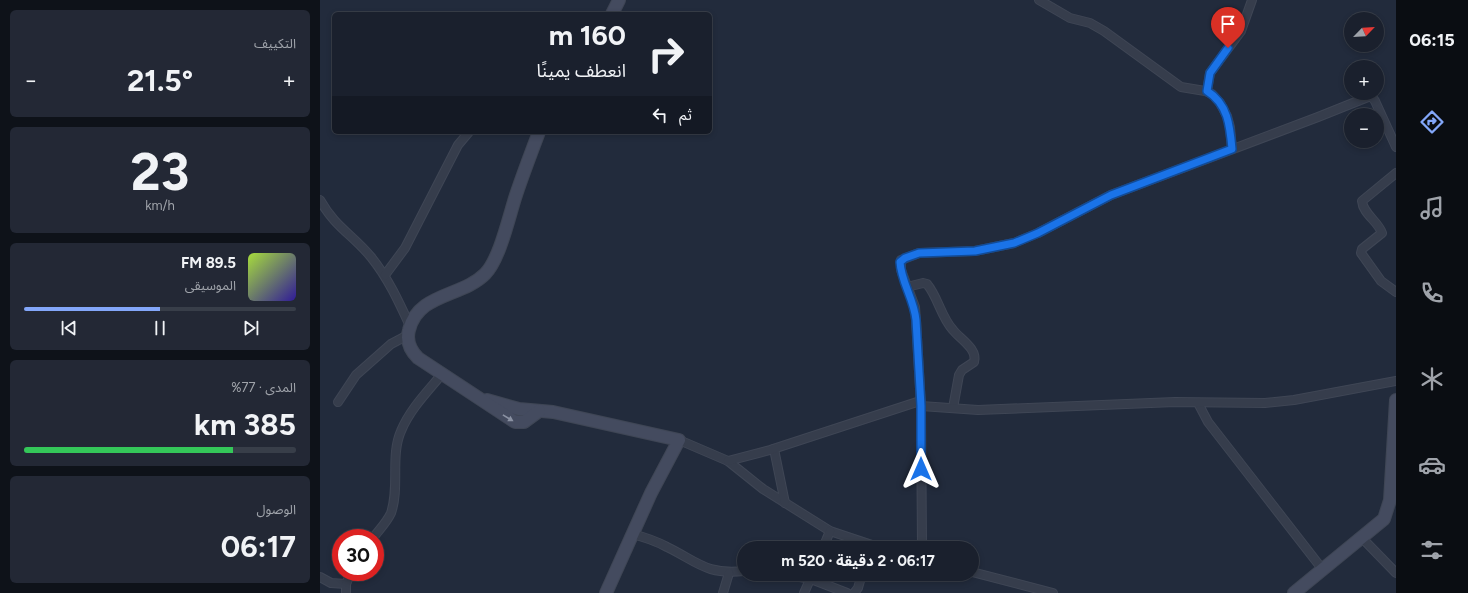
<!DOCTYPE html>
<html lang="ar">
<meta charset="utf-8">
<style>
:root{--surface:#1a202d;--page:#232835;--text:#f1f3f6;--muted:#9fa3aa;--line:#383e49;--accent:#83a7fa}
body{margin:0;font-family:Figtree,"Noto Sans Arabic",sans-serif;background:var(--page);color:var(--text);direction:rtl;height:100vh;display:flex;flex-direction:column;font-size:15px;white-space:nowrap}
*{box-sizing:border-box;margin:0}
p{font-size:13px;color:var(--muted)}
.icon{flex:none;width:22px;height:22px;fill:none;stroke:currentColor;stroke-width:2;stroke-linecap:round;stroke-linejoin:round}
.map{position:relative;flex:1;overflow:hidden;direction:ltr}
.panel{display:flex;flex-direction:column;gap:10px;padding:10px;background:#0e1219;width:320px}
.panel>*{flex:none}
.hud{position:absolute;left:12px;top:12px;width:380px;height:122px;border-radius:6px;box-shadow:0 2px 6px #0003,0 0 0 1px var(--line);direction:rtl;background:#1a202d;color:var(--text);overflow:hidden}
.needle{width:26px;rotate:65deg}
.tools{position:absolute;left:1024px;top:12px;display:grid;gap:8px}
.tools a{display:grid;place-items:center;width:40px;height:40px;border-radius:50%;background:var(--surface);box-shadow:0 2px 6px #0003,0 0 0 1px var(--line);font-size:20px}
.speed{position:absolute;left:12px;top:529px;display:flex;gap:8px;font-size:20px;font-weight:700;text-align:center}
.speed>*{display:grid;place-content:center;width:52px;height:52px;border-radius:50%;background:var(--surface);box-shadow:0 2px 6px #0003,0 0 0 1px var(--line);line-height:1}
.speed .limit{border:6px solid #d22;background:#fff;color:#111}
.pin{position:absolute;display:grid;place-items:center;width:34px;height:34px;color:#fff;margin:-41px -17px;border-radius:50% 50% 50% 0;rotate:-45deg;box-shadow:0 0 4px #0007}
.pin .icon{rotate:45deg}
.me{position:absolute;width:44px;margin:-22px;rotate:0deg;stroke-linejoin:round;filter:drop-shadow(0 0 3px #0008)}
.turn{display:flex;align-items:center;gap:14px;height:84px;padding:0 20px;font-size:18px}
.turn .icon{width:52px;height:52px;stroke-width:2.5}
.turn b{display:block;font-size:28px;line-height:34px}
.then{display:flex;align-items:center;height:38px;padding:0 20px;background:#0003;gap:8px;font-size:15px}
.big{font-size:30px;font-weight:700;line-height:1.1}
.panel .card{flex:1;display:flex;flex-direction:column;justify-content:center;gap:6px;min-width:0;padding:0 14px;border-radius:6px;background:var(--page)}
.panel .dial{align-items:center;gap:0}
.dial b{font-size:52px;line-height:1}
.song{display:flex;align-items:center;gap:12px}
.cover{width:48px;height:48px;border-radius:6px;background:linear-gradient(135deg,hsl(80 70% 55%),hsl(250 70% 35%))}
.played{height:4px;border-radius:2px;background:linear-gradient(90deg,var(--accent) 50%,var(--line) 50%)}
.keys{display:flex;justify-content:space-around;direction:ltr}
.heat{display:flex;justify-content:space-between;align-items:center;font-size:22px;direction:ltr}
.charge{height:6px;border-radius:3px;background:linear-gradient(90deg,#34c759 77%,var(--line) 0)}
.trip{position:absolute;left:417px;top:541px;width:242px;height:40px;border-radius:20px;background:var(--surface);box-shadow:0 2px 6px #0003,0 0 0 1px var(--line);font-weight:700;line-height:40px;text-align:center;direction:rtl}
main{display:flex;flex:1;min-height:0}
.tabs{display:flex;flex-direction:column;width:72px;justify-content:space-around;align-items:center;background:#0a0d12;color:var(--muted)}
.tabs .icon{width:28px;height:28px}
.tabs .active{color:var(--accent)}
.tabs b{font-size:18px;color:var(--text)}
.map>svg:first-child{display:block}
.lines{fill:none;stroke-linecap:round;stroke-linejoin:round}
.street-casing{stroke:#3f4655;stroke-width:10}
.secondary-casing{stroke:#3f4655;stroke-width:14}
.street{stroke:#363d4c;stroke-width:8}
.secondary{stroke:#444b5f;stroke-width:12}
.oneway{fill:#8b92a3}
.route-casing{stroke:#114b97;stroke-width:10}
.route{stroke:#1a73e8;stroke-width:7}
</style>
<main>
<nav class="tabs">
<b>06:15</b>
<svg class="icon active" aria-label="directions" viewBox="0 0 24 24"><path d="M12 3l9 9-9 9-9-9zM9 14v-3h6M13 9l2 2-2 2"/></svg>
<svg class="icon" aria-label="music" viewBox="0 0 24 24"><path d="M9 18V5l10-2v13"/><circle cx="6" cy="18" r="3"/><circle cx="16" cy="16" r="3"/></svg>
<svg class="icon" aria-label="phone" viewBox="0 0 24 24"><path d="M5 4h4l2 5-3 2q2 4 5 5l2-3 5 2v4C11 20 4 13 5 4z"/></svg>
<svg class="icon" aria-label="climate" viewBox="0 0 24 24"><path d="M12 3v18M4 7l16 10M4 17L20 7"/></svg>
<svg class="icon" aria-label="car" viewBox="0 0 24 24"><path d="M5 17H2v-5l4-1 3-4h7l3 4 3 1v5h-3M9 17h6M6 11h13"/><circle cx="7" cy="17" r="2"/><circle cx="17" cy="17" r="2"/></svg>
<svg class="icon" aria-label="filters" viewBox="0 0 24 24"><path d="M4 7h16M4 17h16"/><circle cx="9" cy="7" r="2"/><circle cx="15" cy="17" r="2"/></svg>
</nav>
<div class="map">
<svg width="1076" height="593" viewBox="0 0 1076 593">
<rect width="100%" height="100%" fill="#222b3c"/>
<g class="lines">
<!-- street casing -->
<g class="street-casing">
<g id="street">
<polyline points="719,0 750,18 770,23 784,31 861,87 885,91 892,94 900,103 907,116 910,127 912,149"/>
<polyline points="887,91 890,73 921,31 932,0"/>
<path d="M1076 173 1042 201C1043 214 1058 221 1062 233L1042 249 1041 253 1061 281 1076 292"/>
<path d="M0 200C15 227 33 235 51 257 68 278 79 302 90 326"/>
<polyline points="65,275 85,248 138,145 149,132"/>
<path d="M587 287 603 283 607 284C618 297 621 317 633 330 640 339 658 349 654 362L642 370 639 375 633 408"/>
<polyline points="18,402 36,375 71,344 88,335"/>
<polyline points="878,403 888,422 1003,570"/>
<polyline points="601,406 658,410 855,402 945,403 974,400 1076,381"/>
<polyline points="359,440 408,461 443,489 510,531 561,548"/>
<polyline points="454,449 465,503"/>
<polyline points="408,461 450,450 600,401"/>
<path d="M312 534C324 537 336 541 347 547 378 562 386 575 424 571"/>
<path d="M53 538C59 530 67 522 71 513 80 487 70 456 81 431 90 409 108 391 122 374"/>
<polyline points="1042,538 1076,573"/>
<polyline points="503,548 510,531"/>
<polyline points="602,548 601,406 596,320 595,307 581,270 581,260 599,253 655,251 694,243 718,233 791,195 998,117 1048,97 1052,97 1055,101 1076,147"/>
<polyline points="652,572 733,593"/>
<polyline points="463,574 491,579 527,593"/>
<polyline points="0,577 11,583 26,584"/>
<polyline points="26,593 26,584 31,572"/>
<polyline points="403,593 409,573"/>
<polyline points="484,593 492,575"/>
<polyline points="534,593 538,588 542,574"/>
</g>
</g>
<!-- secondary casing -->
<g class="secondary-casing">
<g id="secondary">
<polyline points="292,14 299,0"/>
<polyline points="167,400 199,409 233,412 359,440 331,493 286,593"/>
<path d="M219 411 204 422H195L98 358C90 350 86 341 89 330 98 293 142 297 165 274 180 259 189 216 196 195 203 174 211 153 219 132"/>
<polyline points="974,593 1064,519 1070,500 1076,400"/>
</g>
</g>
<!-- street -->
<use href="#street" class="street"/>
<!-- secondary -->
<use href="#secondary" class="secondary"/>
</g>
<!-- one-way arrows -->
<defs><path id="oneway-solid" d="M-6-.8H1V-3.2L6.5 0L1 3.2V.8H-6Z"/></defs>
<use class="oneway" href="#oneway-solid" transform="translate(188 418) rotate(31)"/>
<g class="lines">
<!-- route casing -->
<g class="route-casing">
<path id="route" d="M601 469V406L596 320C594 299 581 282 580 262L585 258 599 253 655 251 694 243 718 233 791 195 912 149C910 126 908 104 887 91L890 73 908 48"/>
</g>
<!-- route -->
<use href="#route" class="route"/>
</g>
</svg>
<div class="tools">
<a><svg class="needle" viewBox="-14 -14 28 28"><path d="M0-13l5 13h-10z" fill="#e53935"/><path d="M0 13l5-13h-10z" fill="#9fa3aa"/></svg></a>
<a>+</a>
<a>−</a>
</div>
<div class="speed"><div class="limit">30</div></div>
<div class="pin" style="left:908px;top:48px;background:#d93025"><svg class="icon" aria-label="arrive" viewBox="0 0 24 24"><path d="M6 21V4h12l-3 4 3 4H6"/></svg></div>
<svg class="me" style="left:601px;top:469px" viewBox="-20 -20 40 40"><path d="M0-17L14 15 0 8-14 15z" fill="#1a73e8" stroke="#fff" stroke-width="4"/></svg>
<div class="trip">06:17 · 2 دقيقة · 520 m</div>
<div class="hud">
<div class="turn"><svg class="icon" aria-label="right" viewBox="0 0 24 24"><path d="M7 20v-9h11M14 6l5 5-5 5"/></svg><div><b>160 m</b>انعطف يمينًا</div></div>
<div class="then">ثم<svg class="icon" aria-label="left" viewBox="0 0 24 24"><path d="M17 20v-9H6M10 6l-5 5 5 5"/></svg></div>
</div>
</div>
<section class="panel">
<div class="card"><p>التكييف</p>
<div class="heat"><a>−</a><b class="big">21.5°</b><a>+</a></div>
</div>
<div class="card dial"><b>23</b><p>km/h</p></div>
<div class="card">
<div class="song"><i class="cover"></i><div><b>89.5 FM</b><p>الموسيقى</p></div></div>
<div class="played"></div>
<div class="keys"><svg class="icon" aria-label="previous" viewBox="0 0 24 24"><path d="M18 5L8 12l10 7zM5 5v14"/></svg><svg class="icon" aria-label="pause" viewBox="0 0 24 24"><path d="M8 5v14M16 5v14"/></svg><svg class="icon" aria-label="next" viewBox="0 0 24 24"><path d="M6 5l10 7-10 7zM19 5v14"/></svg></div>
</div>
<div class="card"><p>المدى · 77%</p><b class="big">385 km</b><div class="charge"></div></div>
<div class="card"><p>الوصول</p><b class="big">06:17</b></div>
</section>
</main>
